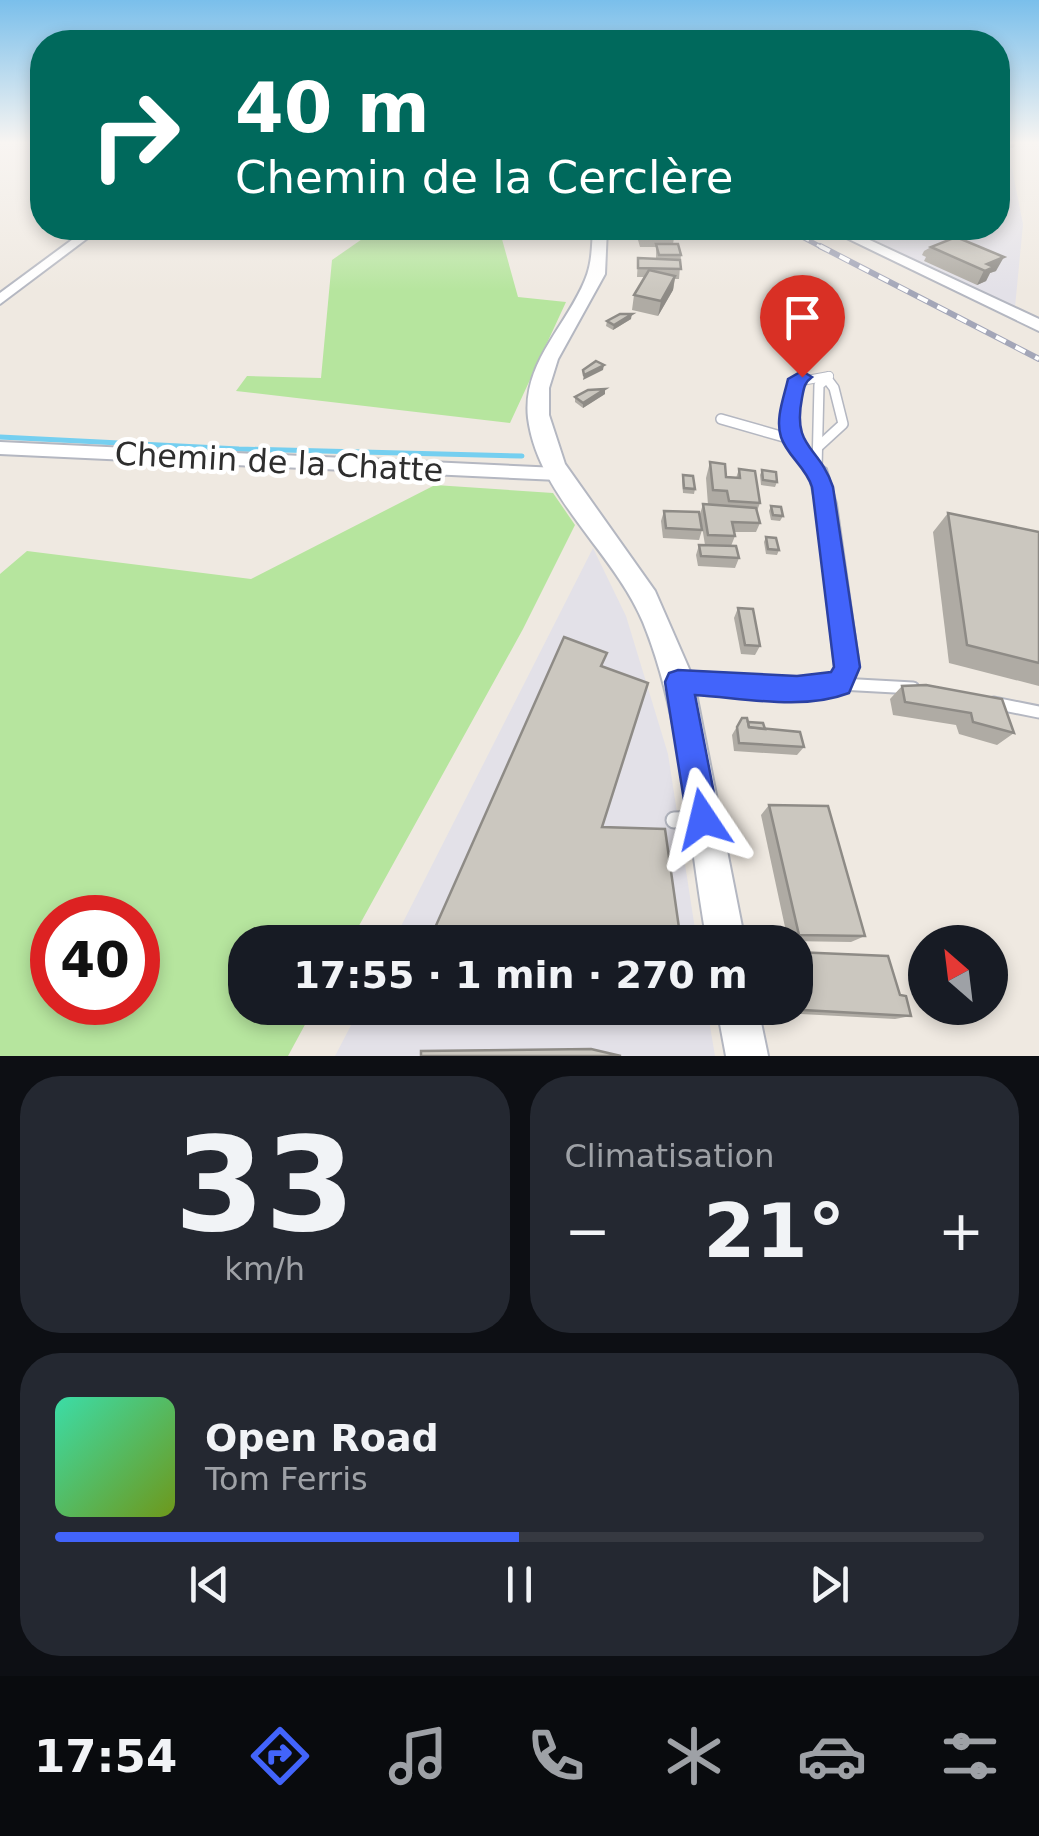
<!DOCTYPE html>
<html lang="fr">
<meta charset="utf-8">
<style>
:root{--surface:#171b24;--page:#242831;--text:#f1f3f6;--muted:#9ea1a6;--line:#363941;--accent:#4264fb}
body{margin:0;font-family:"DejaVu Sans",sans-serif;background:var(--page);color:var(--text);height:100vh;display:flex;flex-direction:column;font-size:38px;white-space:nowrap}
*{box-sizing:border-box;margin:0}
p{font-size:32px;color:var(--muted)}
.icon{flex:none;width:55px;height:55px;fill:none;stroke:currentColor;stroke-width:2;stroke-linecap:round;stroke-linejoin:round}
.map{position:relative;height:1056px;overflow:hidden}
.panel{display:flex;flex-direction:column;gap:20px;padding:20px;background:#0d0f14;flex:1}
.panel>*{flex:none}
.guide{position:absolute;left:30px;top:30px;width:980px;height:210px;border-radius:40px;box-shadow:0 5px 15px #0003;background:#00695c;color:#fff;overflow:hidden}
.needle{width:65px;rotate:332deg}
.buttons{position:absolute;left:908px;top:925px;display:grid;gap:20px}
.buttons a{display:grid;place-items:center;width:100px;height:100px;border-radius:50%;background:var(--surface);box-shadow:0 5px 15px #0003;font-size:50px}
.speed{position:absolute;left:30px;top:895px;display:flex;gap:20px;font-size:50px;font-weight:700;text-align:center}
.speed>*{display:grid;place-content:center;width:130px;height:130px;border-radius:50%;background:var(--surface);box-shadow:0 5px 15px #0003;line-height:1}
.speed .limit{border:15px solid #d22;background:#fff;color:#111}
.pin{position:absolute;display:grid;place-items:center;width:85px;height:85px;color:#fff;margin:-102px -42px;border-radius:50% 50% 50% 0;rotate:-45deg;box-shadow:0 0 10px #0007}
.pin .icon{rotate:45deg}
.me{position:absolute;width:110px;margin:-55px;rotate:350deg;stroke-linejoin:round;filter:drop-shadow(0 0 8px #0008)}
.turn{display:flex;align-items:center;gap:35px;height:210px;padding:0 40px;font-size:45px}
.turn .icon{width:130px;height:130px;stroke-width:2.5}
.turn b{display:block;font-size:70px;line-height:85px}
.big{font-size:75px;font-weight:700;line-height:1.1}
.panel .tile{flex:1;display:flex;flex-direction:column;justify-content:center;gap:15px;min-width:0;padding:0 35px;border-radius:40px;background:var(--page)}
.panel .dial{align-items:center;gap:0}
.dial b{font-size:130px;line-height:1}
.song{display:flex;align-items:center;gap:30px}
.cover{width:120px;height:120px;border-radius:15px;background:linear-gradient(135deg,hsl(160 70% 55%),hsl(80 70% 35%))}
.played{height:10px;border-radius:5px;background:linear-gradient(90deg,var(--accent) 50%,var(--line) 50%)}
.keys{display:flex;justify-content:space-around;direction:ltr}
.heat{display:flex;justify-content:space-between;align-items:center;font-size:55px;direction:ltr}
.panel .tiles{flex:1;display:grid;gap:20px;grid-template-columns:1fr 1fr}
.tile:last-child{grid-column:span 2}
.trip{position:absolute;left:228px;top:925px;width:585px;height:100px;border-radius:40px;background:var(--surface);box-shadow:0 5px 15px #0003;font-weight:700;line-height:100px;text-align:center}
.tabs{display:flex;height:160px;justify-content:space-around;align-items:center;background:#090b0e;color:var(--muted)}
.tabs .icon{width:70px;height:70px}
.tabs .on{color:var(--accent)}
.tabs b{font-size:45px;color:var(--text)}
.map>svg:first-child{display:block}
.industrial{fill:#e3e1e8}
.green{fill:#b6e59e;fill-rule:evenodd}
.lines{fill:none;stroke-linecap:round;stroke-linejoin:round}
.stream{stroke:#75cff0;stroke-width:5}
.service-far3-casing{stroke:#b4b7c1;stroke-width:10}
.service-far2-casing{stroke:#b4b7c1;stroke-width:12}
.service-far1-casing{stroke:#b4b7c1;stroke-width:15}
.service-casing{stroke:#b4b7c1;stroke-width:19}
.minor-casing{stroke:#b4b7c1;stroke-width:4}
.tertiary-casing{stroke:#b4b7c1;stroke-width:4}
.service-far3{stroke:#fff;stroke-width:8}
.service-far2{stroke:#fff;stroke-width:9}
.service-far1{stroke:#fff;stroke-width:11}
.service{stroke:#fff;stroke-width:15}
.minor{fill:#fff;fill-rule:evenodd}
.tertiary{fill:#fff;fill-rule:evenodd}
.rail-far1-casing{stroke:#a3a6b8;stroke-width:5}
.rail-casing{stroke:#a3a6b8;stroke-width:6}
.rail-far1{stroke:#fff;stroke-width:2.5;stroke-dasharray:9;stroke-linecap:butt}
.rail{stroke:#fff;stroke-width:4;stroke-dasharray:11;stroke-linecap:butt}
.wall{fill:#afaba4}
.shaded-wall{fill:#8e8b86}
.building{fill:#cbc7bf;stroke:#8e8b86;stroke-width:2.5}
.route{fill:#4264fb;stroke:#2b41a3;stroke-width:2.5}
.labels{text-anchor:middle;stroke-width:9;stroke-linejoin:round;paint-order:stroke}
.street-label{font-size:32px;fill:#2e2e2e;stroke:#fff}
</style>
<div class="map">
<svg width="1039" height="1056" viewBox="0 0 1039 1056">
<rect width="100%" height="100%" fill="#efe9e1"/>
<!-- industrial -->
<g class="industrial">
<polygon points="998,144 1007,144 1023,224 1015,307 849,228 998,228"/>
<polygon points="593,548 626,616 668,754 697,942 393,942"/>
<polygon points="360,1008 707,1008 715,1056 335,1056"/>
</g>
<!-- green -->
<g class="green">
<polygon points="378,228 510,228 500,232 518,297 566,302 510,423 236,391 247,376 321,378 332,260"/>
<path d="M435 485 553 493 575 525 523 629 350 942H245V1008H314L288 1056H0V574L27 551 251 579ZM52 918H138V1002H52Z"/>
</g>
<g class="lines">
<!-- stream -->
<polyline class="stream" points="0,437 239,449 522,456"/>
<!-- service-far3 casing -->
<g class="service-far3-casing">
<g id="service-far3">
<polyline points="796,382 829,376"/>
<polyline points="822,382 829,376"/>
</g>
</g>
<!-- service-far2 casing -->
<g class="service-far2-casing">
<g id="service-far2">
<path d="M797 380C788 418 789 439 817 469"/>
<polyline points="721,419 791,439"/>
<polyline points="819,446 843,424 834,388 828,380"/>
<polyline points="817,469 819,385 825,380"/>
</g>
</g>
<!-- service-far1 casing -->
<g class="service-far1-casing">
<g id="service-far1">
<polyline points="840,684 913,688"/>
<polyline points="994,703 1039,712"/>
</g>
</g>
<!-- service casing -->
<g class="service-casing">
<polyline id="service" points="674,820 702,819"/>
</g>
<!-- minor casing -->
<g class="minor-casing">
<g id="minor">
<polygon points="88,228 101,228 0,304 0,293"/>
<polygon points="0,442 558,468 567,474 558,480 0,454"/>
<polygon points="817,463 826,469 836,504 859,667 848,692 797,700 679,693 670,690 667,682 670,674 679,671 797,678 832,674 835,667 816,504 808,469"/>
</g>
</g>
<!-- tertiary casing -->
<g class="tertiary-casing">
<g id="tertiary">
<path d="M593 228H607L605 274 558 359 549 388V415L565 464 655 591 693 678 745 942H707C688 838 683 720 643 622 613 551 538 496 528 418 522 363 566 327 585 280 592 264 592 246 593 228Z"/>
<polygon points="826,228 844,228 1039,319 1039,331"/>
<polygon points="717,1008 758,1008 768,1056 726,1056"/>
</g>
</g>
<!-- service-far3 -->
<use href="#service-far3" class="service-far3"/>
<!-- service-far2 -->
<use href="#service-far2" class="service-far2"/>
<!-- service-far1 -->
<use href="#service-far1" class="service-far1"/>
<!-- service -->
<use href="#service" class="service"/>
<!-- minor -->
<use href="#minor" class="minor"/>
<!-- tertiary -->
<use href="#tertiary" class="tertiary"/>
<!-- rail-far1 casing -->
<g class="rail-far1-casing">
<polyline id="rail-far1" points="785,228 825,249"/>
</g>
<!-- rail casing -->
<g class="rail-casing">
<polyline id="rail" points="820,246 1039,359"/>
</g>
<!-- rail-far1 -->
<use href="#rail-far1" class="rail-far1"/>
<!-- rail -->
<use href="#rail" class="rail"/>
</g>
<!-- wall -->
<g class="wall">
<polygon points="998,144 1016,144 1013,148 998,146"/>
<polygon points="636,228 675,228 675,230 637,230"/>
<polygon points="639,230 674,238 673,244 681,255 679,279 675,279 673,290 658,316 632,310 634,295 645,277 637,277 638,258 656,258 656,247 640,247 638,240"/>
<polygon points="931,247 996,271 990,273 986,281 977,285 924,261 926,257 922,255 924,251"/>
<polygon points="631,319 613,330 606,326 607,321"/>
<polygon points="605,394 583,408 575,402 575,397"/>
<polygon points="710,462 726,477 736,478 739,469 760,503 757,511 760,523 756,532 734,532 735,536 731,546 739,558 735,568 698,566 696,555 699,545 705,545 700,514 703,504 708,505 706,478"/>
<polygon points="762,470 777,482 775,487 761,485 760,475"/>
<polygon points="683,475 695,489 694,494 683,493 682,480"/>
<polygon points="771,506 783,516 780,521 771,520 769,511"/>
<polygon points="664,511 702,530 699,540 663,538 661,521"/>
<polygon points="948,513 1039,532 1039,686 949,663 933,532"/>
<polygon points="766,537 779,550 777,555 766,554 764,542"/>
<polygon points="738,608 760,646 755,655 741,654 734,618"/>
<polygon points="926,685 1014,733 997,745 959,734 956,725 893,715 890,699 902,686"/>
<polygon points="742,718 748,722 804,747 797,755 734,751 732,735"/>
<polygon points="769,805 865,936 851,942 788,941 761,815"/>
<polygon points="900,995 911,1016 895,1019 763,1012 762,1008 795,1008"/>
</g>
<!-- shaded-wall -->
<g class="shaded-wall">
<polygon points="1004,257 996,271 990,273 986,281 977,285 987,264"/>
<polygon points="675,276 673,290 658,316 661,301"/>
<polygon points="632,314 631,319 613,330 614,325"/>
<polygon points="604,365 603,370 583,380 584,375"/>
<polygon points="605,389 605,394 583,408 583,403"/>
</g>
<!-- building -->
<g class="building">
<polygon points="639,230 672,231 674,238 641,238"/>
<polygon points="956,237 1004,257 987,264 994,267 985,271 931,247"/>
<polygon points="656,244 678,244 681,255 659,255"/>
<polygon points="638,258 680,260 681,269 638,268"/>
<polygon points="649,270 675,276 661,301 634,295"/>
<polygon points="620,314 632,314 614,325 607,321"/>
<polygon points="596,361 604,365 584,375 583,370"/>
<polygon points="605,389 583,403 575,397 588,390"/>
<polygon points="710,462 725,464 726,477 740,478 739,469 755,471 760,503 729,501 727,491 713,490"/>
<polygon points="762,470 776,472 777,482 763,480"/>
<polygon points="683,475 693,476 695,489 684,488"/>
<polygon points="703,504 756,508 760,523 732,522 735,536 708,535"/>
<polygon points="771,506 781,507 783,516 773,515"/>
<polygon points="664,511 699,512 702,530 666,528"/>
<polygon points="948,513 1039,532 1039,663 967,645"/>
<polygon points="766,537 776,538 779,550 768,549"/>
<polygon points="699,545 736,546 739,558 701,556"/>
<polygon points="738,608 753,609 760,646 745,645"/>
<polygon points="564,637 607,653 601,666 648,683 602,827 665,829 681,942 437,942 430,939"/>
<polygon points="926,685 1002,699 1014,733 973,722 971,713 905,702 902,686"/>
<polygon points="742,718 747,718 749,727 800,732 804,747 739,743 737,727"/>
<polygon points="748,722 763,723 765,729 749,727"/>
<polygon points="769,805 828,806 865,936 799,935"/>
<polygon points="795,952 888,956 900,995 906,996 911,1016 785,1009 785,1008 795,1008"/>
<polygon points="766,1008 777,1008 778,1011 766,1011"/>
<polygon points="591,1049 621,1056 421,1056 421,1051"/>
</g>
<!-- sky -->
<linearGradient id="sky" x2="0" y2="1"><stop stop-color="#7abfeb"/><stop offset="0.49" stop-color="#f8f5f2"/><stop offset="1" stop-color="#f8f5f2" stop-opacity="0"/></linearGradient>
<rect width="1039" height="291" fill="url(#sky)"/>
<!-- route -->
<path class="route" d="M802 371 812 377C804 383 804 388 802 398 792 449 819 445 833 487L860 667 849 693C802 711 744 698 695 695L719 819 714 830 703 835 692 830 687 819 665 682 669 673 678 670 797 676 831 672 834 667 812 487C806 467 787 456 781 437 775 419 784 397 788 379Z"/>
<g class="labels">
<!-- street labels -->
<g class="street-label">
<text transform="translate(279 462) rotate(3)" y="11">Chemin de la Chatte</text>
</g>
</g>
</svg>
<div class="buttons">
<a><svg class="needle" viewBox="-14 -14 28 28"><path d="M0-13l5 13h-10z" fill="#e53935"/><path d="M0 13l5-13h-10z" fill="#9ea1a6"/></svg></a>
</div>
<div class="speed"><div class="limit">40</div></div>
<div class="pin" style="left:802px;top:377px;background:#d93025"><svg class="icon" aria-label="arrive" viewBox="0 0 24 24"><path d="M6 21V4h12l-3 4 3 4H6"/></svg></div>
<svg class="me" style="left:703px;top:819px" viewBox="-20 -20 40 40"><path d="M0-17L14 15 0 8-14 15z" fill="#4264fb" stroke="#fff" stroke-width="4"/></svg>
<div class="trip">17:55 · 1 min · 270 m</div>
<div class="guide">
<div class="turn"><svg class="icon" aria-label="right" viewBox="0 0 24 24"><path d="M7 20v-9h11M14 6l5 5-5 5"/></svg><div><b>40 m</b>Chemin de la Cerclère</div></div>
</div>
</div>
<section class="panel">
<div class="tiles">
<div class="tile dial"><b>33</b><p>km/h</p></div>
<div class="tile"><p>Climatisation</p>
<div class="heat"><a>−</a><b class="big">21°</b><a>+</a></div>
</div>
<div class="tile">
<div class="song"><i class="cover"></i><div><b>Open Road</b><p>Tom Ferris</p></div></div>
<div class="played"></div>
<div class="keys"><svg class="icon" aria-label="previous" viewBox="0 0 24 24"><path d="M18 5L8 12l10 7zM5 5v14"/></svg><svg class="icon" aria-label="pause" viewBox="0 0 24 24"><path d="M8 5v14M16 5v14"/></svg><svg class="icon" aria-label="next" viewBox="0 0 24 24"><path d="M6 5l10 7-10 7zM19 5v14"/></svg></div>
</div>
</div>
</section>
<nav class="tabs">
<b>17:54</b>
<svg class="icon on" aria-label="directions" viewBox="0 0 24 24"><path d="M12 3l9 9-9 9-9-9zM9 14v-3h6M13 9l2 2-2 2"/></svg>
<svg class="icon" aria-label="music" viewBox="0 0 24 24"><path d="M9 18V5l10-2v13"/><circle cx="6" cy="18" r="3"/><circle cx="16" cy="16" r="3"/></svg>
<svg class="icon" aria-label="phone" viewBox="0 0 24 24"><path d="M5 4h4l2 5-3 2q2 4 5 5l2-3 5 2v4C11 20 4 13 5 4z"/></svg>
<svg class="icon" aria-label="climate" viewBox="0 0 24 24"><path d="M12 3v18M4 7l16 10M4 17L20 7"/></svg>
<svg class="icon" aria-label="car" viewBox="0 0 24 24"><path d="M5 17H2v-5l4-1 3-4h7l3 4 3 1v5h-3M9 17h6M6 11h13"/><circle cx="7" cy="17" r="2"/><circle cx="17" cy="17" r="2"/></svg>
<svg class="icon" aria-label="filters" viewBox="0 0 24 24"><path d="M4 7h16M4 17h16"/><circle cx="9" cy="7" r="2"/><circle cx="15" cy="17" r="2"/></svg>
</nav>
